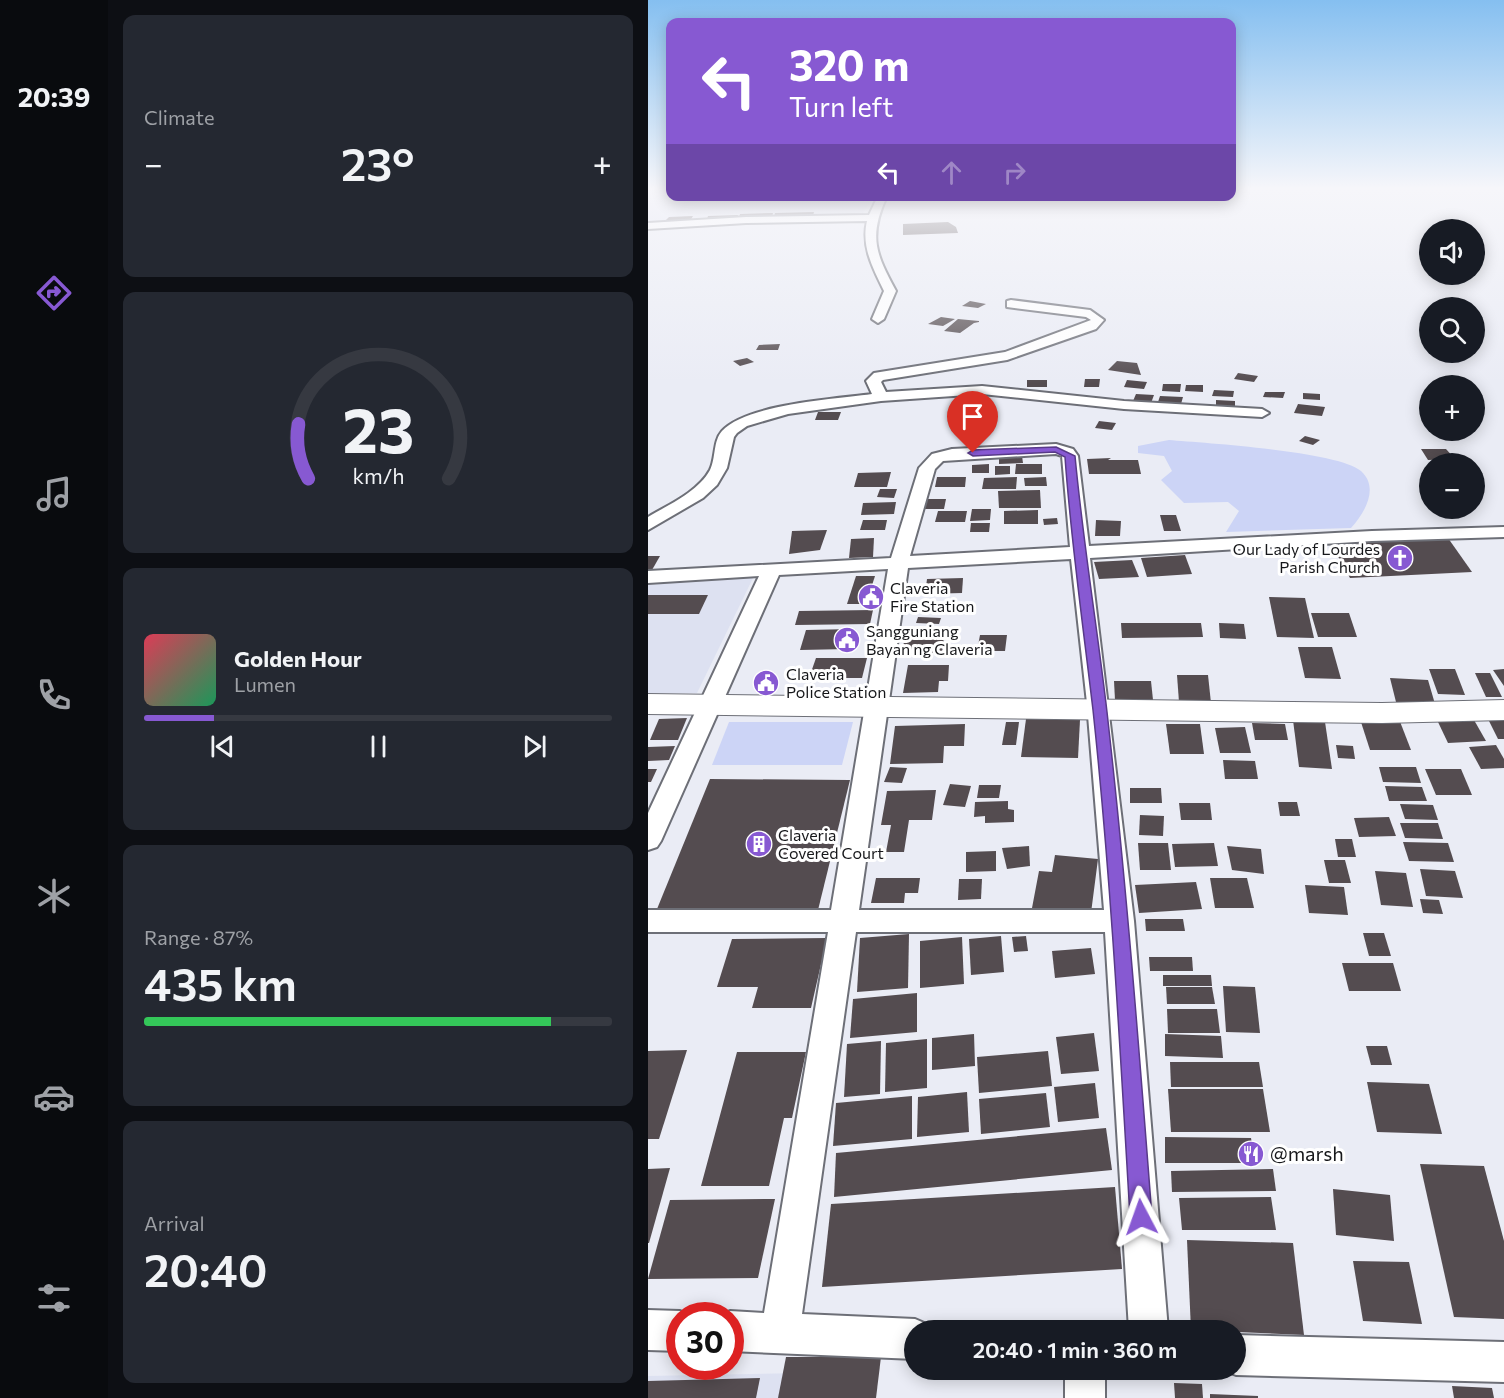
<!DOCTYPE html>
<meta charset="utf-8">
<style>
:root{--surface:#171b24;--page:#242831;--text:#f1f3f6;--muted:#9ea1a6;--line:#363941;--accent:#8759d2}
body{margin:0;font-family:Commissioner,sans-serif;background:var(--page);color:var(--text);height:100vh;display:flex;flex-direction:column;font-size:22px;white-space:nowrap}
*{box-sizing:border-box;margin:0}
p{font-size:20px;color:var(--muted)}
.icon{flex:none;width:33px;height:33px;fill:none;stroke:currentColor;stroke-width:2;stroke-linecap:round;stroke-linejoin:round}
.map{position:relative;flex:1;overflow:hidden}
.panel{display:flex;flex-direction:column;gap:15px;padding:15px;background:#0d0f14;width:540px}
.panel>*{flex:none}
.top-card{position:absolute;left:18px;top:18px;width:570px;height:183px;border-radius:12px;box-shadow:0 3px 15px #0003;background:#8759d2;color:#fff;overflow:hidden}
.tools{position:absolute;left:771px;top:219px;display:grid;gap:12px}
.tools a{display:grid;place-items:center;width:66px;height:66px;border-radius:50%;background:var(--surface);box-shadow:0 3px 15px #0003;font-size:30px}
.speed{position:absolute;left:18px;top:1302px;display:flex;gap:12px;font-size:30px;font-weight:700;text-align:center}
.speed>*{display:grid;place-content:center;width:78px;height:78px;border-radius:50%;background:var(--surface);box-shadow:0 3px 15px #0003;line-height:1}
.speed .limit{border:9px solid #d22;background:#fff;color:#111}
.pin{position:absolute;display:grid;place-items:center;width:51px;height:51px;color:#fff;margin:-62px -26px;border-radius:50% 50% 50% 0;rotate:-45deg;box-shadow:0 0 6px #0007}
.pin .icon{rotate:45deg}
.me{position:absolute;width:66px;margin:-33px;rotate:356deg;stroke-linejoin:round;filter:drop-shadow(0 0 4px #0008)}
.turn{display:flex;align-items:center;gap:21px;height:126px;padding:0 24px;font-size:27px}
.turn .icon{width:78px;height:78px;stroke-width:2.5}
.turn b{display:block;font-size:42px;line-height:51px}
.lanes{display:flex;align-items:center;height:57px;padding:0 24px;background:#0003;justify-content:center;gap:30px;direction:ltr}
.lanes .off{opacity:.35}
.big{font-size:45px;font-weight:600;line-height:1.1}
.panel .card{flex:1;display:flex;flex-direction:column;justify-content:center;gap:9px;min-width:0;padding:0 21px;border-radius:12px;background:var(--page)}
.panel .dial{align-items:center;gap:0}
.dial svg{height:156px;overflow:visible;fill:none;stroke:var(--line);stroke-width:7;stroke-linecap:round;text-anchor:middle}
.dial text{fill:var(--text);stroke:none}
.song{display:flex;align-items:center;gap:18px}
.cover{width:72px;height:72px;border-radius:9px;background:linear-gradient(135deg,hsl(350 70% 55%),hsl(150 70% 35%))}
.played{height:6px;border-radius:3px;background:linear-gradient(90deg,var(--accent) 15%,var(--line) 15%)}
.keys{display:flex;justify-content:space-around;direction:ltr}
.heat{display:flex;justify-content:space-between;align-items:center;font-size:33px;direction:ltr}
.charge{height:9px;border-radius:4px;background:linear-gradient(90deg,#34c759 87%,var(--line) 0)}
.trip{position:absolute;left:256px;top:1320px;width:342px;height:60px;border-radius:30px;background:var(--surface);box-shadow:0 3px 15px #0003;font-weight:600;line-height:60px;text-align:center}
main{display:flex;flex:1;min-height:0}
.tab-bar{display:flex;flex-direction:column;width:108px;justify-content:space-around;align-items:center;background:#090b0e;color:var(--muted)}
.tab-bar .icon{width:42px;height:42px}
.tab-bar .selected{color:var(--accent)}
.tab-bar b{font-size:27px;color:var(--text)}
.map>svg:first-child{display:block}
.built{fill:#dde1f1}
.green{fill:#ccd4f6}
.building{fill:#544c50}
.lines{fill:none;stroke-linecap:round;stroke-linejoin:round}
.street-casing{stroke:#6d6f77;stroke-width:4}
.secondary-casing{stroke:#6d6f77;stroke-width:2}
.street{fill:#fff;fill-rule:evenodd}
.secondary{fill:#fff;fill-rule:evenodd}
.route{fill:#8759d2;stroke:#583a88;stroke-width:1.5}
.labels{text-anchor:middle;stroke-width:6;stroke-linejoin:round;paint-order:stroke}
.poi-label{font-size:16px;fill:#16171a;stroke:#fff;text-anchor:start}
.near-poi-label{font-size:20px;fill:#16171a;stroke:#fff;text-anchor:start}
</style>
<main>
<nav class="tab-bar">
<b>20:39</b>
<svg class="icon selected" aria-label="directions" viewBox="0 0 24 24"><path d="M12 3l9 9-9 9-9-9zM9 14v-3h6M13 9l2 2-2 2"/></svg>
<svg class="icon" aria-label="music" viewBox="0 0 24 24"><path d="M9 18V5l10-2v13"/><circle cx="6" cy="18" r="3"/><circle cx="16" cy="16" r="3"/></svg>
<svg class="icon" aria-label="phone" viewBox="0 0 24 24"><path d="M5 4h4l2 5-3 2q2 4 5 5l2-3 5 2v4C11 20 4 13 5 4z"/></svg>
<svg class="icon" aria-label="climate" viewBox="0 0 24 24"><path d="M12 3v18M4 7l16 10M4 17L20 7"/></svg>
<svg class="icon" aria-label="car" viewBox="0 0 24 24"><path d="M5 17H2v-5l4-1 3-4h7l3 4 3 1v5h-3M9 17h6M6 11h13"/><circle cx="7" cy="17" r="2"/><circle cx="17" cy="17" r="2"/></svg>
<svg class="icon" aria-label="filters" viewBox="0 0 24 24"><path d="M4 7h16M4 17h16"/><circle cx="9" cy="7" r="2"/><circle cx="15" cy="17" r="2"/></svg>
</nav>
<section class="panel">
<div class="card"><p>Climate</p>
<div class="heat"><a>−</a><b class="big">23°</b><a>+</a></div>
</div>
<div class="card dial"><svg viewBox="0 0 100 80">
<path d="M14 69A42 42 0 1 1 86 69"/>
<path d="M14 69A42 42 0 0 1 9 41" stroke="#8759d2"/>
<text x="50" y="56" font-size="32" font-weight="700">23</text>
<text x="50" y="72" font-size="11">km/h</text>
</svg></div>
<div class="card">
<div class="song"><i class="cover"></i><div><b>Golden Hour</b><p>Lumen</p></div></div>
<div class="played"></div>
<div class="keys"><svg class="icon" aria-label="previous" viewBox="0 0 24 24"><path d="M18 5L8 12l10 7zM5 5v14"/></svg><svg class="icon" aria-label="pause" viewBox="0 0 24 24"><path d="M8 5v14M16 5v14"/></svg><svg class="icon" aria-label="next" viewBox="0 0 24 24"><path d="M6 5l10 7-10 7zM19 5v14"/></svg></div>
</div>
<div class="card"><p>Range · 87%</p><b class="big">435 km</b><div class="charge"></div></div>
<div class="card"><p>Arrival</p><b class="big">20:40</b></div>
</section>
<div class="map">
<svg width="856" height="1398" viewBox="0 0 856 1398">
<rect width="100%" height="100%" fill="#eaecf5"/>
<!-- built -->
<g class="built">
<polygon points="0,189 22,189 22,196 226,197 213,216 0,224"/>
<polygon points="106,576 49,693 0,693 0,585"/>
<polygon points="214,1372 210,1398 0,1398 0,1376"/>
</g>
<!-- green -->
<g class="green">
<path d="M521 440C556 443 690 451 713 471 732 488 716 514 703 528L578 532 591 511 580 502 536 503 513 480 524 471 516 456 490 453V446Z"/>
<polygon points="81,722 205,722 194,765 64,765"/>
</g>
<!-- building -->
<g class="building">
<polygon points="166,212 165,216 126,217 127,213"/>
<polygon points="125,213 124,217 91,218 92,214"/>
<polygon points="90,215 89,218 59,219 60,216"/>
<polygon points="45,216 42,221 17,221 21,217"/>
<polygon points="300,222 308,227 310,233 255,235 255,224"/>
<polygon points="322,301 338,304 330,308 314,306"/>
<polygon points="293,317 307,319 295,326 280,324"/>
<polygon points="310,319 331,321 331,322 326,323 312,333 296,331"/>
<polygon points="132,344 130,350 108,350 111,345"/>
<polygon points="99,358 106,362 92,366 85,361"/>
<polygon points="469,361 489,363 493,375 460,370"/>
<polygon points="590,373 610,376 606,382 586,379"/>
<polygon points="437,379 452,379 451,387 436,387"/>
<rect x="379" y="380" width="20" height="7"/>
<polygon points="479,380 499,382 496,389 476,387"/>
<polygon points="515,384 533,384 532,392 514,391"/>
<polygon points="538,385 555,385 555,392 537,391"/>
<polygon points="566,390 586,391 585,397 564,396"/>
<polygon points="617,392 637,392 635,398 615,397"/>
<polygon points="655,393 672,394 672,400 655,399"/>
<polygon points="488,394 506,395 503,403 485,401"/>
<polygon points="512,396 535,397 533,404 510,402"/>
<polygon points="568,400 587,401 587,407 568,406"/>
<polygon points="650,404 677,407 674,416 646,413"/>
<polygon points="170,412 193,412 190,420 167,420"/>
<polygon points="451,421 468,423 464,430 447,428"/>
<polygon points="657,436 672,440 665,445 651,441"/>
<polygon points="773,449 798,449 807,459 780,460"/>
<polygon points="374,456 375,463 351,464 351,457"/>
<polygon points="463,458 460,460 490,460 493,474 441,474 439,459"/>
<polygon points="341,464 341,473 324,473 324,465"/>
<polygon points="368,464 394,464 394,474 367,474"/>
<polygon points="347,466 362,466 362,474 347,475"/>
<polygon points="243,472 239,487 206,487 210,473"/>
<polygon points="289,477 318,477 317,487 287,487"/>
<polygon points="369,477 368,489 334,489 336,478"/>
<polygon points="398,477 399,486 377,486 376,478"/>
<polygon points="232,489 249,489 246,498 229,497"/>
<polygon points="392,490 393,508 351,508 350,491"/>
<polygon points="278,499 298,499 296,509 275,509"/>
<polygon points="248,502 246,514 213,515 215,503"/>
<polygon points="324,509 343,509 342,520 322,521"/>
<polygon points="390,510 390,524 356,524 356,511"/>
<polygon points="290,511 319,511 317,522 287,522"/>
<polygon points="512,515 528,515 533,531 516,531"/>
<polygon points="409,518 410,524 396,525 395,519"/>
<polygon points="215,520 239,520 237,530 212,530"/>
<polygon points="448,520 473,521 472,536 447,536"/>
<polygon points="323,523 342,523 341,532 322,532"/>
<polygon points="179,530 172,550 141,554 144,531"/>
<polygon points="226,538 225,557 201,558 203,539"/>
<polygon points="800,538 824,572 702,578 683,544"/>
<polygon points="537,555 544,574 499,577 493,558"/>
<polygon points="0,556 12,556 4,570 0,570"/>
<polygon points="484,560 491,577 451,579 446,562"/>
<polygon points="208,576 227,576 218,604 199,604"/>
<polygon points="315,578 314,593 277,594 279,579"/>
<polygon points="0,595 60,595 51,614 0,614"/>
<polygon points="621,597 657,598 666,638 629,637"/>
<polygon points="225,610 222,624 147,625 151,611"/>
<polygon points="663,613 701,613 709,637 670,637"/>
<polygon points="270,617 293,618 291,624 268,623"/>
<polygon points="473,623 553,623 555,637 474,638"/>
<polygon points="571,623 596,624 598,639 572,638"/>
<polygon points="297,628 294,653 254,654 258,629"/>
<polygon points="205,629 200,649 152,650 158,630"/>
<polygon points="332,635 359,635 357,651 329,651"/>
<polygon points="650,647 684,647 693,679 657,678"/>
<polygon points="168,658 219,658 214,678 161,678"/>
<polygon points="260,665 301,665 300,681 291,681 290,692 255,693"/>
<polygon points="781,669 807,669 817,695 790,694"/>
<polygon points="856,669 856,686 845,670"/>
<polygon points="827,673 842,673 854,697 838,697"/>
<polygon points="529,675 560,675 563,703 531,702"/>
<polygon points="742,678 780,680 787,704 748,702"/>
<polygon points="466,681 503,681 505,700 467,700"/>
<polygon points="39,718 30,740 2,740 11,719"/>
<polygon points="378,719 432,720 430,758 373,757"/>
<polygon points="712,719 751,719 763,750 722,750"/>
<polygon points="645,720 677,722 684,769 651,767"/>
<polygon points="826,720 838,741 800,743 790,722"/>
<polygon points="841,721 856,721 856,739 850,739"/>
<polygon points="358,722 371,722 368,745 354,745"/>
<polygon points="604,723 637,724 640,740 607,740"/>
<polygon points="317,724 316,746 296,746 295,763 242,764 247,726"/>
<polygon points="518,724 552,724 556,754 522,754"/>
<polygon points="597,727 603,753 572,753 567,728"/>
<polygon points="688,745 705,746 707,759 690,758"/>
<polygon points="848,745 856,759 856,768 833,769 821,747"/>
<polygon points="27,746 21,760 0,761 0,747"/>
<polygon points="575,760 607,761 610,779 577,779"/>
<polygon points="242,767 259,768 254,783 236,782"/>
<polygon points="731,767 768,767 773,783 735,782"/>
<polygon points="0,769 9,769 3,782 0,782"/>
<polygon points="777,769 813,769 824,795 788,795"/>
<polygon points="62,779 202,780 170,910 9,909"/>
<polygon points="302,784 323,786 317,807 295,805"/>
<polygon points="331,785 353,785 351,798 329,798"/>
<polygon points="737,786 774,787 779,801 741,801"/>
<polygon points="482,788 513,788 514,803 482,803"/>
<polygon points="288,790 284,820 261,820 256,852 238,852 243,825 233,825 239,791"/>
<polygon points="360,801 360,809 366,810 366,822 337,823 337,816 326,817 327,802"/>
<polygon points="630,802 649,802 652,816 632,816"/>
<polygon points="531,803 562,803 564,820 533,820"/>
<polygon points="752,804 785,805 790,820 757,819"/>
<polygon points="492,815 516,816 515,836 491,835"/>
<polygon points="741,817 748,836 711,837 706,818"/>
<polygon points="752,823 790,823 795,839 757,838"/>
<polygon points="687,839 704,839 708,857 690,857"/>
<polygon points="755,842 800,843 806,862 761,861"/>
<polygon points="490,843 520,843 523,870 492,870"/>
<polygon points="566,843 570,866 527,867 524,844"/>
<polygon points="381,846 382,866 359,869 354,848"/>
<polygon points="579,846 613,849 616,874 584,870"/>
<polygon points="348,851 348,871 318,872 318,852"/>
<polygon points="407,855 450,859 443,913 384,908 391,871 404,872"/>
<polygon points="676,860 697,860 703,883 681,883"/>
<polygon points="772,869 807,871 815,898 778,896"/>
<polygon points="727,871 758,873 765,907 733,905"/>
<polygon points="228,878 272,878 270,893 257,893 256,903 223,903"/>
<polygon points="562,878 599,878 606,908 567,908"/>
<polygon points="311,879 334,879 333,899 310,900"/>
<polygon points="548,882 554,909 491,913 487,885"/>
<polygon points="657,885 696,887 700,915 661,913"/>
<polygon points="772,899 791,900 795,914 775,913"/>
<polygon points="497,919 535,919 537,931 498,931"/>
<polygon points="715,933 736,933 743,956 721,956"/>
<polygon points="261,934 260,988 209,992 212,938"/>
<polygon points="353,936 356,972 323,975 321,939"/>
<polygon points="378,936 380,951 366,952 364,937"/>
<polygon points="314,937 316,984 272,988 272,941"/>
<polygon points="179,938 163,1008 104,1008 110,987 69,987 84,939"/>
<polygon points="443,948 447,974 407,978 404,951"/>
<polygon points="501,957 544,957 545,971 502,971"/>
<polygon points="694,963 745,963 753,991 701,991"/>
<polygon points="515,975 563,975 564,986 515,986"/>
<polygon points="575,986 607,987 612,1033 578,1032"/>
<polygon points="518,987 564,987 567,1004 519,1004"/>
<polygon points="269,993 269,1032 202,1038 205,999"/>
<polygon points="519,1009 569,1009 572,1033 520,1033"/>
<polygon points="446,1033 451,1071 413,1074 408,1037"/>
<polygon points="326,1034 327,1066 284,1070 284,1038"/>
<polygon points="517,1034 573,1036 575,1058 517,1056"/>
<polygon points="279,1039 279,1088 237,1092 238,1043"/>
<polygon points="233,1041 232,1094 196,1097 199,1044"/>
<polygon points="718,1046 739,1046 744,1065 723,1065"/>
<polygon points="39,1050 11,1139 0,1139 0,1051"/>
<polygon points="400,1051 404,1086 331,1093 329,1057"/>
<polygon points="89,1052 158,1052 144,1118 136,1118 121,1186 53,1186"/>
<polygon points="522,1062 611,1062 615,1087 523,1087"/>
<polygon points="719,1082 781,1084 794,1134 729,1132"/>
<polygon points="447,1083 451,1118 410,1122 406,1087"/>
<polygon points="520,1089 615,1089 622,1132 523,1132"/>
<polygon points="319,1092 321,1132 269,1137 270,1097"/>
<polygon points="398,1093 402,1127 333,1134 331,1099"/>
<polygon points="264,1096 264,1139 185,1146 188,1103"/>
<polygon points="458,1128 464,1170 186,1197 188,1153"/>
<polygon points="517,1137 603,1138 607,1163 517,1163"/>
<polygon points="772,1164 836,1166 856,1241 856,1319 806,1317"/>
<polygon points="22,1168 1,1243 0,1243 0,1169"/>
<polygon points="625,1169 628,1191 524,1192 523,1171"/>
<polygon points="467,1187 474,1269 174,1287 183,1204"/>
<polygon points="685,1189 742,1195 746,1241 688,1235"/>
<polygon points="623,1197 628,1230 534,1230 531,1198"/>
<polygon points="127,1199 110,1278 0,1279 22,1200"/>
<polygon points="539,1240 645,1243 656,1335 543,1330"/>
<polygon points="705,1261 761,1262 774,1324 715,1321"/>
<polygon points="138,1357 233,1357 228,1398 130,1398"/>
<polygon points="112,1378 108,1398 0,1398 0,1381"/>
<polygon points="526,1383 554,1384 555,1398 527,1398"/>
<polygon points="804,1386 844,1388 846,1398 806,1398"/>
<polygon points="562,1394 610,1396 610,1398 562,1398"/>
</g>
<g class="lines">
<!-- street casing -->
<g class="street-casing">
<g id="street">
<path d="M230 196H239C220 237 228 254 248 291L236 319 230 323 224 319 236 291C225 268 213 247 219 221L98 223 0 229V223L98 217 221 215Z"/>
<path d="M363 300 442 310 456 320 448 329 359 360 235 380 233 382 238 392 334 386 476 401 614 409 621 413 614 417 476 409 334 394 233 401 140 414 99 426 89 433 86 437 79 468 69 485 55 498 0 530V517C20 505 50 492 62 470 68 458 65 441 74 431 99 404 187 399 224 394L218 381 226 373 357 352 443 320 438 317 359 307V301Z"/>
<path d="M408 444 425 449 430 456 441 546 724 531 856 527V537L724 541 442 558 486 921 520 1330H481L457 932H208L154 1314 267 1319 281 1325 283 1330H267V1359L82 1351V1316H72L82 1311 116 1313 180 932H0V910H183L240 569 131 575 13 841 9 847 0 850V813L111 576 0 583V571L243 558 271 468 284 454 304 449ZM408 454 414 456 422 547 262 556 287 469 295 461ZM423 559 439 703 456 910H211L260 568Z"/>
<polygon points="0,1310 32,1311 42,1316 32,1316 32,1351 0,1350"/>
<polygon points="588,1335 856,1342 856,1382 588,1375 575,1370 588,1370"/>
<rect x="417" y="1370" width="40" height="28"/>
</g>
</g>
<!-- secondary casing -->
<g class="secondary-casing">
<polygon id="secondary" points="0,694 734,703 856,700 856,720 734,723 0,714"/>
</g>
<!-- street -->
<use href="#street" class="street"/>
<!-- secondary -->
<use href="#secondary" class="secondary"/>
</g>
<!-- sky -->
<linearGradient id="sky" x2="0" y2="1"><stop stop-color="#85bff0"/><stop offset="0.49" stop-color="#f6f6fa"/><stop offset="1" stop-color="#f6f6fa" stop-opacity="0"/></linearGradient>
<rect width="856" height="384" fill="url(#sky)"/>
<!-- route -->
<path class="route" d="M408 447 427 456C435 542 449 626 459 712 478 880 491 1048 504 1217L501 1224 493 1227 485 1224 482 1217C472 1048 463 878 445 710 435 625 423 542 417 457L407 452 325 456 320 453 325 450Z"/>
<!-- icons -->
<defs>
<g id="church-disc" transform="scale(1.35)"><circle r="9.5" fill="#8759d2" stroke="#fff"/><path d="M-1.2-6h2.4v3.5h3.3v2.4h-3.3V6h-2.4V-.1h-3.3v-2.4h3.3Z" fill="#fff"/></g>
<g id="civic-disc" transform="scale(1.35)"><circle r="9.5" fill="#8759d2" stroke="#fff"/><path d="M-.6-6.5H3V-4.5H.6V-3L4-1V1h2V6H-6V1h2V-1L-.6-3ZM-1.2 2.5V6h2.4V2.5Z" fill="#fff"/></g>
<g id="building-disc" transform="scale(1.35)"><circle r="9.5" fill="#8759d2" stroke="#fff"/><path d="M-4-6H4V6H1V3H-1V6H-4ZM-2.5-4.3h1.7v1.8h-1.7ZM.8-4.3h1.7v1.8H.8ZM-2.5-1h1.7V.8h-1.7ZM.8-1h1.7V.8H.8Z" fill="#fff"/></g>
<g id="restaurant-disc" transform="scale(1.35)"><circle r="9.5" fill="#8759d2" stroke="#fff"/><path d="M-5-6h1v4h1v-4h1v4h1v-4h1v5L-1.5 .5V6h-2V.5L-5-1ZM5-6V6H3V1.5H1.5Q1.5-4 5-6Z" fill="#fff"/></g>
</defs>
<g fill-rule="evenodd">
<use href="#church-disc" x="752" y="558"/>
<use href="#civic-disc" x="223" y="597"/>
<use href="#civic-disc" x="199" y="640"/>
<use href="#civic-disc" x="118" y="683"/>
<use href="#building-disc" x="111" y="844"/>
<use href="#restaurant-disc" x="603" y="1154"/>
</g>
<g class="labels">
<!-- poi labels -->
<g class="poi-label">
<text x="732" y="555" text-anchor="end">Our Lady of Lourdes<tspan x="732" dy="18">Parish Church</tspan></text>
<text x="242" y="594">Claveria<tspan x="242" dy="18">Fire Station</tspan></text>
<text x="218" y="637">Sangguniang<tspan x="218" dy="18">Bayan ng Claveria</tspan></text>
<text x="138" y="680">Claveria<tspan x="138" dy="18">Police Station</tspan></text>
<text x="130" y="841">Claveria<tspan x="130" dy="18">Covered Court</tspan></text>
</g>
<!-- near-poi labels -->
<g class="near-poi-label">
<text x="622" y="1161">@marsh</text>
</g>
</g>
</svg>
<div class="tools">
<a><svg class="icon" aria-label="sound" viewBox="0 0 24 24"><path d="M4 9h4l5-4v14l-5-4H4zM17 9q2 3 0 6"/></svg></a>
<a><svg class="icon" aria-label="search" viewBox="0 0 24 24"><circle cx="10" cy="10" r="6"/><path d="M15 15l6 6"/></svg></a>
<a>+</a>
<a>−</a>
</div>
<div class="speed"><div class="limit">30</div></div>
<div class="pin" style="left:325px;top:453px;background:#d93025"><svg class="icon" aria-label="arrive" viewBox="0 0 24 24"><path d="M6 21V4h12l-3 4 3 4H6"/></svg></div>
<svg class="me" style="left:493px;top:1217px" viewBox="-20 -20 40 40"><path d="M0-17L14 15 0 8-14 15z" fill="#8759d2" stroke="#fff" stroke-width="4"/></svg>
<div class="trip">20:40 · 1 min · 360 m</div>
<div class="top-card">
<div class="turn"><svg class="icon" aria-label="left" viewBox="0 0 24 24"><path d="M17 20v-9H6M10 6l-5 5 5 5"/></svg><div><b>320 m</b>Turn left</div></div>
<div class="lanes"><svg class="icon" aria-label="left" viewBox="0 0 24 24"><path d="M17 20v-9H6M10 6l-5 5 5 5"/></svg><svg class="icon off" aria-label="ahead" viewBox="0 0 24 24"><path d="M12 20V5M6 11l6-6 6 6"/></svg><svg class="icon off" aria-label="right" viewBox="0 0 24 24"><path d="M7 20v-9h11M14 6l5 5-5 5"/></svg></div>
</div>
</div>
</main>
